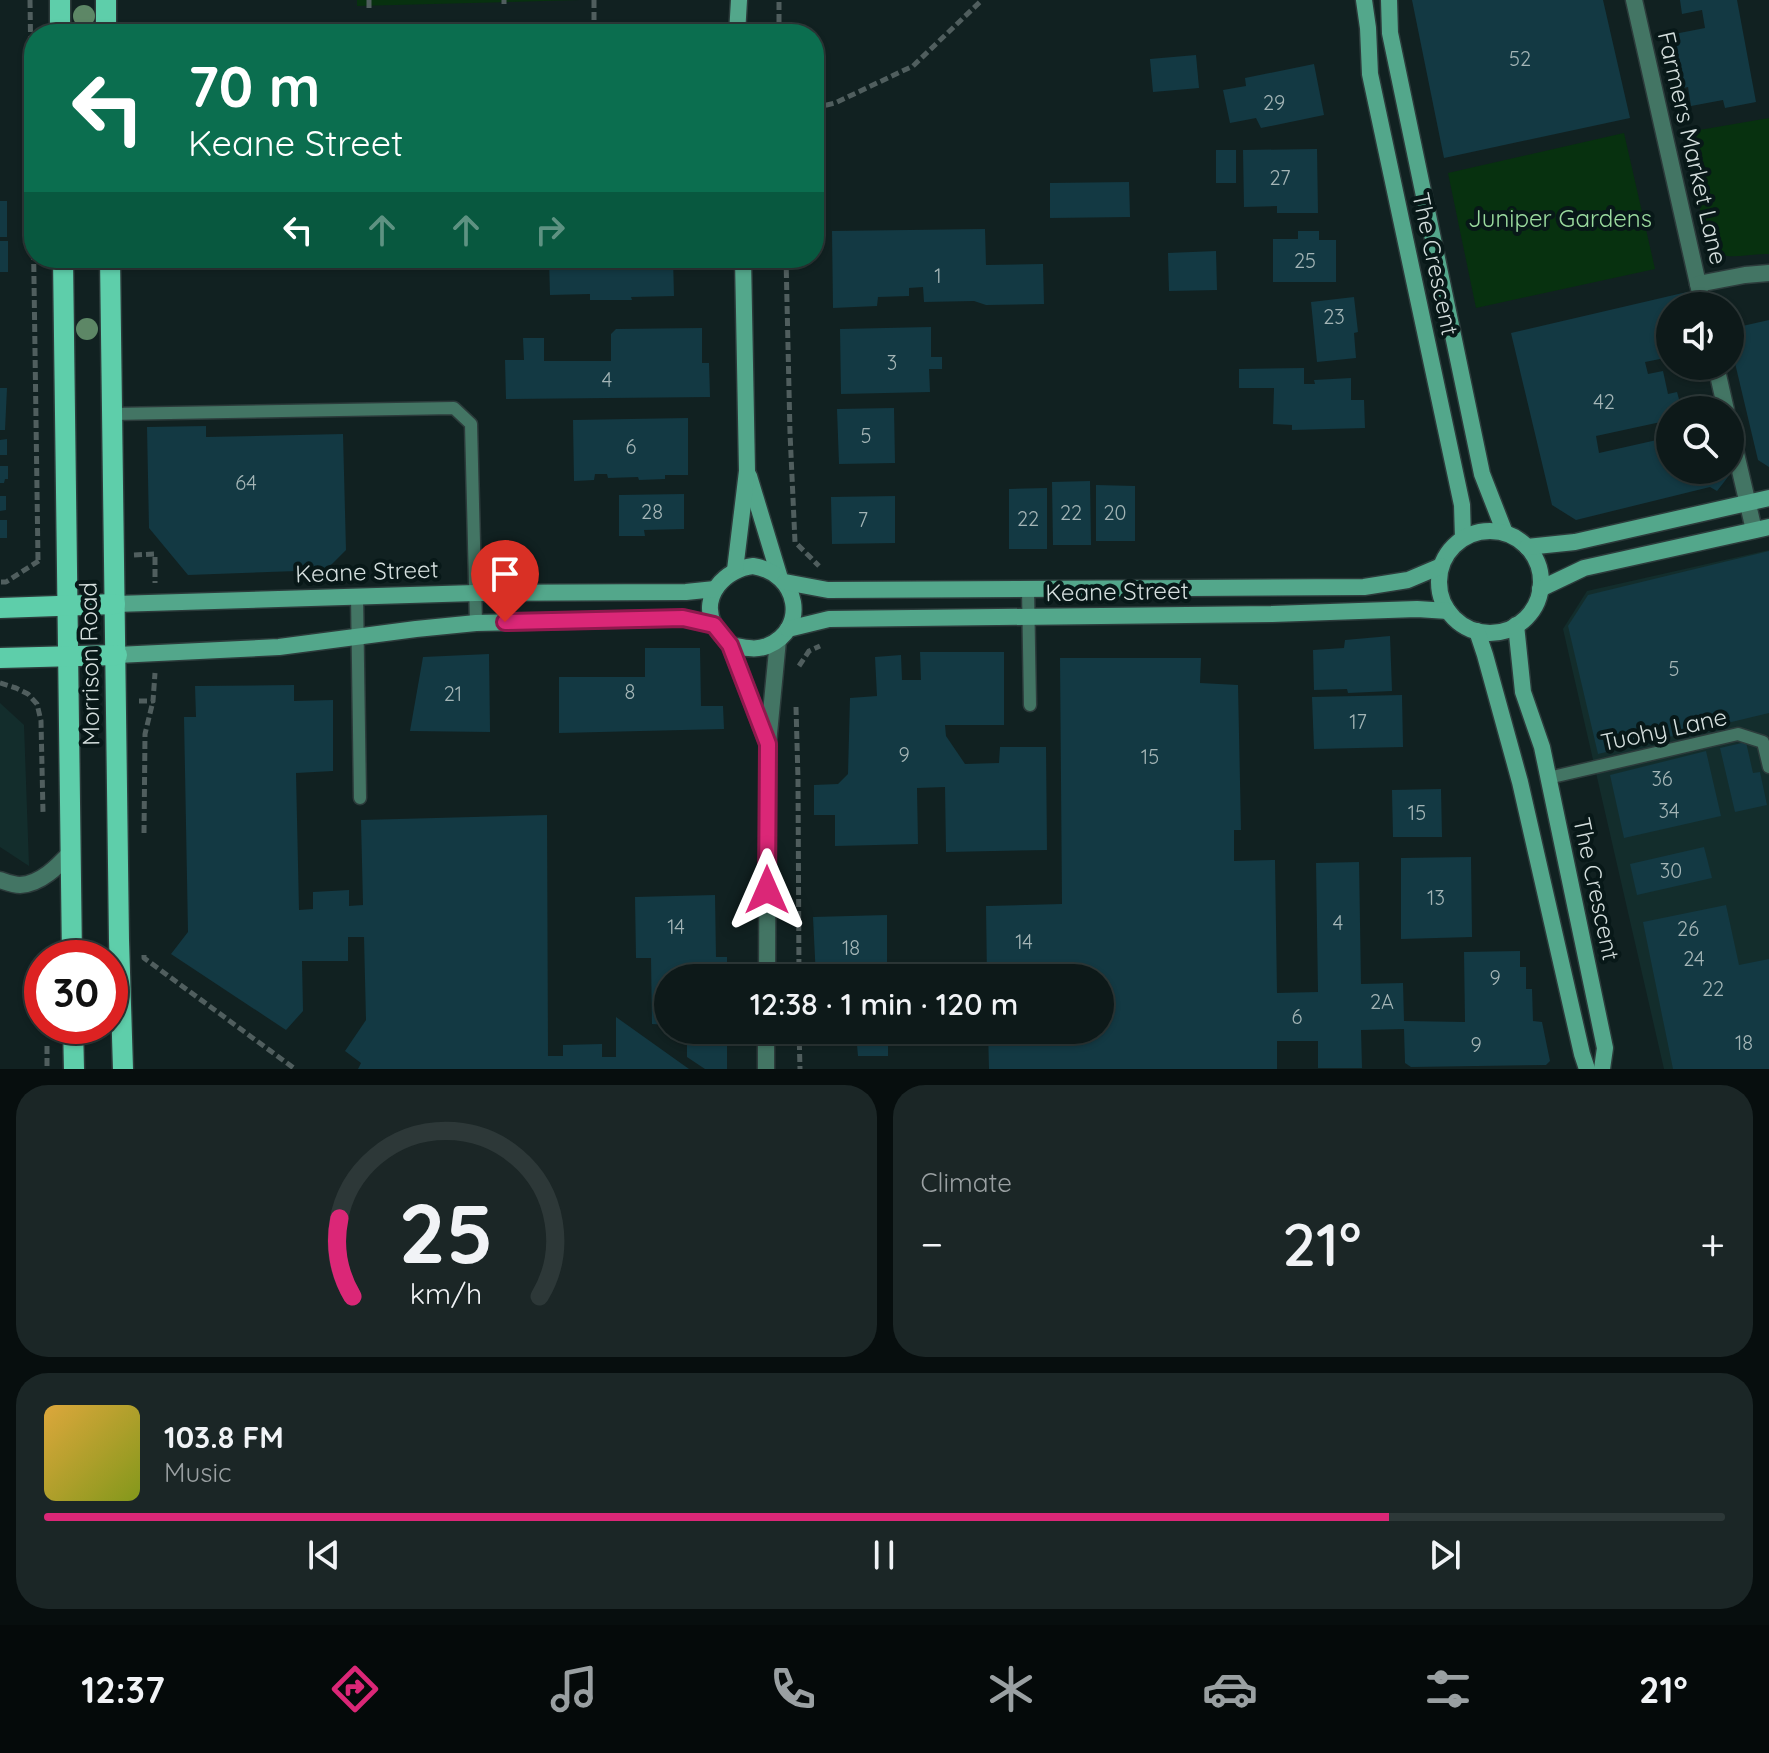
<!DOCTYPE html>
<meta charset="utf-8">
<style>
:root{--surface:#0d1919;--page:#1b2626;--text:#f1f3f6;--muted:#9aa0a2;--line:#2d3838;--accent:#db2777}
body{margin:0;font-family:Quicksand,sans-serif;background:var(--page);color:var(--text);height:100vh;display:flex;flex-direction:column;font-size:30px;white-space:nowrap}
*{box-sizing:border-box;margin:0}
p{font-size:26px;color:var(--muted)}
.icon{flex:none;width:44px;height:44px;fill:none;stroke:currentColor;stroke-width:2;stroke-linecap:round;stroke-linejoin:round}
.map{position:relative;height:1069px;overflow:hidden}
.drawer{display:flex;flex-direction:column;gap:16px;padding:16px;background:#070e0e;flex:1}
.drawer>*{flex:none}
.hud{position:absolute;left:24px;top:24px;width:800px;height:244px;border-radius:32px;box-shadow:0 2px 6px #0004,0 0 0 2px var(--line);background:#0b6e4f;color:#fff;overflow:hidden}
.buttons{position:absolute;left:1656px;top:292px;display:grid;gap:16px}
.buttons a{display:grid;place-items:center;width:88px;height:88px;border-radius:50%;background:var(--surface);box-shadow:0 2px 6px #0004,0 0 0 2px var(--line);font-size:40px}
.speed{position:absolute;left:24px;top:940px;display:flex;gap:16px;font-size:40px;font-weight:700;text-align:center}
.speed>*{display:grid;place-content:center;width:104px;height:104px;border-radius:50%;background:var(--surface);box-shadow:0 2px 6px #0004,0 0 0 2px var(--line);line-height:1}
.speed .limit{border:12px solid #d22;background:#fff;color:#111}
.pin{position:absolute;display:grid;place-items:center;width:68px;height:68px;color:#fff;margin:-82px -34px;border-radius:50% 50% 50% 0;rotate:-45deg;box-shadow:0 0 8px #0007}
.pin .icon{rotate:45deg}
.me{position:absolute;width:88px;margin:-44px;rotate:0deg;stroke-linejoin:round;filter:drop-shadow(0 0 6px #0008)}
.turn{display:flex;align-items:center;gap:28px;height:168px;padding:0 32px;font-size:36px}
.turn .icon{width:104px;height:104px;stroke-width:2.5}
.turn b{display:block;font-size:56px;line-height:68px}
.lanes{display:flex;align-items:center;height:76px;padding:0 32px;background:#0003;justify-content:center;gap:40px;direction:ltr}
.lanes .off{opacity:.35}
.big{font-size:60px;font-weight:600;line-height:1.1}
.drawer .widget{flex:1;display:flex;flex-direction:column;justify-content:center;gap:12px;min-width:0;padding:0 28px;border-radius:32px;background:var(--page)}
.drawer .dial{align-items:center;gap:0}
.dial svg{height:208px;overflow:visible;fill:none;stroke:var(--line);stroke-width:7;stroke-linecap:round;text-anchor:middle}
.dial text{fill:var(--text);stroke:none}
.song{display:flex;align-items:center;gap:24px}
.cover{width:96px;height:96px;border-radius:12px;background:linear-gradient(135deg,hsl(40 70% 55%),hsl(70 70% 35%))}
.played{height:8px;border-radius:4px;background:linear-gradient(90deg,var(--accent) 80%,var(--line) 80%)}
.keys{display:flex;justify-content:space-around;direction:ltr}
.heat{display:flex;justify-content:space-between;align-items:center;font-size:44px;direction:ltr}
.drawer .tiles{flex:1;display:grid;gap:16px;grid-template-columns:1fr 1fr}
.widget:last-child{grid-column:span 2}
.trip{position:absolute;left:654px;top:964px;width:460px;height:80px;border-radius:40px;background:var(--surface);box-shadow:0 2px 6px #0004,0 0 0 2px var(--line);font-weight:600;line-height:80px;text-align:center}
.dock{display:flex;height:128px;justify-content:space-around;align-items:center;background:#050a0a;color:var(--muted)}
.dock .icon{width:56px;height:56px}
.dock .selected{color:var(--accent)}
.dock b{font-size:36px;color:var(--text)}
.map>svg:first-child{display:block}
.built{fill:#132d2c}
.green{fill:#07310f}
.building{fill:#133943}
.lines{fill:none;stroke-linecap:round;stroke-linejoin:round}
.lane-casing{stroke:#2c3b3b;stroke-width:15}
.street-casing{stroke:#2c3b3b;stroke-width:19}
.secondary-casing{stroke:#2c3b3b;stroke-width:19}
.primary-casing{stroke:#2c3b3b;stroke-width:23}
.path{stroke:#505e5e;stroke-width:5;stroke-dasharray:8 4;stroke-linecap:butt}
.lane{stroke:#437564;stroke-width:12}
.street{stroke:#437564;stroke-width:16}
.secondary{stroke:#53a78b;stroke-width:16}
.primary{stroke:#5eceaa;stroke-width:20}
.tree{fill:#5d8766}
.route-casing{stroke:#8e194d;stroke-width:20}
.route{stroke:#db2777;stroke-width:14}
.labels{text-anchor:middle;stroke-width:8;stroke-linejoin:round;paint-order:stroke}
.number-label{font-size:20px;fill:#a4b5b6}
.street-label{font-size:24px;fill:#d4dedd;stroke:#081818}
.park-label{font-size:24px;fill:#9bdb9f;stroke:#081818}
</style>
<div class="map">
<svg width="1769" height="1069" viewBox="0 0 1769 1069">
<rect width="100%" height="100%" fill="#112121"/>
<!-- built -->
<g class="built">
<polygon points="1769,550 1769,1069 1664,1069 1563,629 1587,591"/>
<polygon points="0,703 24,725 29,866 0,847"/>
</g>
<!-- green -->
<g class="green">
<polygon points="357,0 580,0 357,6"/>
<path d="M1769 118V254C1748 253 1725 263 1709 248L1682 133Z"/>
<polygon points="1624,133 1655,269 1476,308 1448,173"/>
</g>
<!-- building -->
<g class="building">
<polygon points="1412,0 1603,0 1630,118 1444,158"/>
<polygon points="1680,0 1737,0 1756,102 1725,108 1723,100 1691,106 1688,87 1674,90 1664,36 1705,28 1702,10 1682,14"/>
<polygon points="1196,55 1199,88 1153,92 1150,59"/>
<polygon points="1314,64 1324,115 1261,128 1256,118 1230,123 1223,90 1246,86 1245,78"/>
<polygon points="1317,149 1318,213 1277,213 1277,206 1244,207 1243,150"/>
<rect x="1216" y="150" width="20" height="33"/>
<polygon points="1129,182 1130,217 1050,218 1050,183"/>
<rect x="0" y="201" width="7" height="36"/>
<polygon points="985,229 986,265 1043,264 1044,304 986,305 974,301 924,302 923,287 909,288 909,296 878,297 877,306 833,308 832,231"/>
<polygon points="1298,231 1319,231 1319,240 1336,240 1336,282 1273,282 1273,239 1298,239"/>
<rect x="0" y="241" width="8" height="31"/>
<polygon points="1216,251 1217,290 1169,291 1168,253"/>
<polygon points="549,258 673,258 674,296 631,297 632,300 590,300 590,294 550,295"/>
<polygon points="1687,292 1690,306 1670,306 1670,357 1645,362 1648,374 1663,371 1668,394 1677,392 1682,410 1670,410 1670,420 1596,436 1599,453 1670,437 1670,470 1730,470 1731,473 1717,491 1710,487 1576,520 1552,505 1511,333"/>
<polygon points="1354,297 1358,332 1354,333 1356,358 1317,362 1311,302"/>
<polygon points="1769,320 1769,467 1758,460 1730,342 1738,327"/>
<polygon points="931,327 931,357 942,357 942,369 929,369 930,392 841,394 840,329"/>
<polygon points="702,328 702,363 709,363 710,397 506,399 505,360 524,360 523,338 544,338 544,361 611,361 611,334 616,329"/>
<polygon points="1304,368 1304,384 1315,384 1314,380 1351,378 1351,400 1364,400 1365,428 1292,430 1292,425 1273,424 1274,388 1239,388 1239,369"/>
<polygon points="0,388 7,388 5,430 0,430"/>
<polygon points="894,408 895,463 839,464 837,409"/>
<polygon points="688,418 688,475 665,475 665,479 639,480 638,477 608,478 607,474 595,474 594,480 574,481 573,420"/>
<polygon points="206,426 206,437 343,434 346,550 326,570 188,575 149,528 147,427"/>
<polygon points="7,439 7,455 0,455 0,440"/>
<polygon points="0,466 8,466 8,479 5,479 4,483 0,483"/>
<polygon points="1090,481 1091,545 1053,545 1052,482"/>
<polygon points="1096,485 1135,486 1135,541 1096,541"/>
<polygon points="1047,488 1047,549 1009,549 1009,489"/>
<polygon points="684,494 684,529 644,530 645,536 619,536 619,495"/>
<polygon points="0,496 6,496 6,510 0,511"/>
<polygon points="895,496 895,543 832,544 831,497"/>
<rect x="0" y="520" width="7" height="18"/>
<polygon points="1769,551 1769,713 1598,754 1568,626 1588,595"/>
<polygon points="1390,636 1392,691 1348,693 1347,689 1314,690 1313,650 1344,648 1345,640"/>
<polygon points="645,648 700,648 701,706 723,706 724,729 559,733 559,677 645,677"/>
<polygon points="920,652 1004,652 1004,725 945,725 946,736 965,764 999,763 1000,747 1046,747 1047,850 946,852 945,787 917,788 918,844 835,846 835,815 814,815 814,785 838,784 848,774 850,698 877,696 875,657 901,655 902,680 921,680"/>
<polygon points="489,654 490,732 410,731 423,657"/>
<polygon points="1060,658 1201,658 1200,683 1238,685 1241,830 1234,830 1234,861 1275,860 1277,993 1318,992 1316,863 1359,862 1361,984 1403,983 1404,1021 1465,1022 1464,952 1520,951 1520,967 1526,967 1526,989 1532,989 1533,1021 1542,1022 1550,1061 1546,1065 1411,1067 1405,1063 1404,1029 1361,1030 1362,1068 1318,1068 1318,1041 1277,1041 1277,1069 989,1069 988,1030 1100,1030 1100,978 987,978 986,906 1062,904"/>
<polygon points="294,685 294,701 333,700 333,771 296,773 299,910 313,909 313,892 349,890 349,906 363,905 361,820 547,815 548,1056 563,1056 563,1045 602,1044 602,1057 616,1057 616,1017 689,1069 358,1069 361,1063 345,1051 366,1020 364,937 348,937 348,961 302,961 303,1011 286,1030 171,954 188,932 184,717 196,717 195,686"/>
<polygon points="1402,695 1403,747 1314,749 1312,697"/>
<polygon points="1746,742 1753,773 1760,772 1767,805 1735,812 1720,748"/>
<polygon points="1706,751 1721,816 1624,838 1610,775"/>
<polygon points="1441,789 1442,837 1393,837 1392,790"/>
<polygon points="1704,847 1712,878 1637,895 1630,864"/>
<polygon points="1471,857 1472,937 1401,939 1401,858"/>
<polygon points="715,895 716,957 727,957 727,978 668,978 668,1025 652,1024 651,958 636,958 635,897"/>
<polygon points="1726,905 1739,965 1769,959 1769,1069 1673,1069 1643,922"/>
<polygon points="887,915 887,978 816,978 813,917"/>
<polygon points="687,1030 727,1030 727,1069 705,1069 687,1057"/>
<polygon points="836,1030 888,1030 888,1056 858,1056 857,1045 836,1045"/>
</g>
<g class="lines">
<!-- lane casing -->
<g class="lane-casing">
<g id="lane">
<polyline points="112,414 454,408 471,424 476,623"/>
<polyline points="1028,589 1030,705"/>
<polyline points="357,596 360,798"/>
<polyline points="1548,778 1738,734 1763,742 1769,767"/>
</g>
</g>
<!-- street casing -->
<g class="street-casing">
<g id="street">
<polyline points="1634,0 1703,306"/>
<polyline points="1698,284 1745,275 1769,273"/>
<polyline points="1716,366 1726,410"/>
<polyline points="1730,428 1754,530"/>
<polyline points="730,645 766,739"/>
<path d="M0 880C6 882 14 885 20 885 41 884 58 866 71 852"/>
<polyline points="767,978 768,744 778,640"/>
<polyline points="766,1069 766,1030"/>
</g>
</g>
<!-- secondary casing -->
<g class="secondary-casing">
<g id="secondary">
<polyline points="1364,0 1368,28 1370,74 1462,505 1463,538"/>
<polyline points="1389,0 1390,33 1482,474 1505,533"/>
<polyline points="737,34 739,0"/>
<polyline points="749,476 779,575"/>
<circle cx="1490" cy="582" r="51"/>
<polyline points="1527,547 1575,542 1769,498"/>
<path d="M753 566C799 573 809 629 767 646 755 651 742 647 730 645 725 639 718 632 714 625 700 596 725 569 753 566Z"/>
<polyline points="735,570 747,471 743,258"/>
<polyline points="785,582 828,590 1364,587 1408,580 1441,566"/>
<polyline points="1540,589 1584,568 1769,527"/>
<polyline points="115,604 475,593 686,592 715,589"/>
<polyline points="1516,625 1523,692 1542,747 1605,1048 1602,1069"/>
<polyline points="788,629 829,619 1272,614 1417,609 1448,611"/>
<polyline points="1477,631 1485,655 1520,782 1582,1054 1587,1069"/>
<polyline points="117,655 279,647 416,629 476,623 683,618 714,625"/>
</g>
</g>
<!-- primary casing -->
<g class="primary-casing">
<g id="primary">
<polyline points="60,0 60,34"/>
<polyline points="106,0 106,34"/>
<polyline points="63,258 72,958"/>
<polyline points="110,258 119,940 123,1069"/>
<polyline points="0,608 115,604"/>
<polyline points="0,658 117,655"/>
<polyline points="73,1026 74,1069"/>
</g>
</g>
<!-- path -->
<g class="path">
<polyline points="30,0 38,560"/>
<polyline points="369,0 369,9"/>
<polyline points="504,0 504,4"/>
<polyline points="594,0 594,34"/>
<polyline points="779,34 779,0"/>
<polyline points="814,108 835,103 913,66 982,0"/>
<polyline points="786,258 790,433 795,542 819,566"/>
<polyline points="134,555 155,554 155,583"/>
<polyline points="1,582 6,582 40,560"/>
<polyline points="799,666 809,651 820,646"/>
<polyline points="0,683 16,688 28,694 37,704 41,721 43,813"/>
<polyline points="139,701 153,701 155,673"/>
<polyline points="796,707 798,779 799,978"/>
<polyline points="144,833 145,734 153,701"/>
<polyline points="144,955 144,958 295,1069"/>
<polyline points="799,1030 800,1069"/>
<polyline points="47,1046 47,1069"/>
</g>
<!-- lane -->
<use href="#lane" class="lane"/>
<!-- street -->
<use href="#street" class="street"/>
<!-- secondary -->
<use href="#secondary" class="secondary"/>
<!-- primary -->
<use href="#primary" class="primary"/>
</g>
<!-- trees -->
<g class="tree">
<circle cx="84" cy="16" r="11"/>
<circle cx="87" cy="329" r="11"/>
</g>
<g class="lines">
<!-- route casing -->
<g class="route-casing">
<polyline id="route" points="505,622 683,618 714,625 730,645 768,744 767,890"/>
</g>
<!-- route -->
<use href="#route" class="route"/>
</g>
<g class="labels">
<!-- number labels -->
<g class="number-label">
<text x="1520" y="66">52</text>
<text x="1274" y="110">29</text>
<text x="1280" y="185">27</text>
<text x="1305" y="268">25</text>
<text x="938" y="283">1</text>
<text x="1334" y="324">23</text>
<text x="892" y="370">3</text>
<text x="607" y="387">4</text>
<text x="1604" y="409">42</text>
<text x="866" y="443">5</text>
<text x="631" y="454">6</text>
<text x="246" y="490">64</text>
<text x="652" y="519">28</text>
<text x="1071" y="520">22</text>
<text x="1115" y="520">20</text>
<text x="1028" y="526">22</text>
<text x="863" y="527">7</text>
<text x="1674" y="676">5</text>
<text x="630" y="699">8</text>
<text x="453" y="701">21</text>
<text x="1358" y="729">17</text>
<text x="904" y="762">9</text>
<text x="1150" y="764">15</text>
<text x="1662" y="786">36</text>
<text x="1669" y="818">34</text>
<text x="1417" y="820">15</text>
<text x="1671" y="878">30</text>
<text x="1436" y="905">13</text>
<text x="1338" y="930">4</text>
<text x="676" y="934">14</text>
<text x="1688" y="936">26</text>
<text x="1024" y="949">14</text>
<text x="851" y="955">18</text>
<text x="1694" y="966">24</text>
<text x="1495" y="985">9</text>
<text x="1713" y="996">22</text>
<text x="1382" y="1009">2A</text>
<text x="1297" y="1024">6</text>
<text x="1744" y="1050">18</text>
<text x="1476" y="1052">9</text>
</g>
<!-- street labels -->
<g class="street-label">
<text transform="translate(1692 148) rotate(77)" y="8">Farmers Market Lane</text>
<text transform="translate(1435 264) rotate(78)" y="8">The Crescent</text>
<text transform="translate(367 572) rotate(-2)" y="8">Keane Street</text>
<text transform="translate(1117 592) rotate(-1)" y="8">Keane Street</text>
<text transform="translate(90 664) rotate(-91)" y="8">Morrison Road</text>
<text transform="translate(1664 730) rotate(-12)" y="8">Tuohy Lane</text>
<text transform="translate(1596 889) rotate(78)" y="8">The Crescent</text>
</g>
<!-- park labels -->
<g class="park-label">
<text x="1560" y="227">Juniper Gardens</text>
</g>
</g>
</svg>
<div class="buttons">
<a><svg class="icon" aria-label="sound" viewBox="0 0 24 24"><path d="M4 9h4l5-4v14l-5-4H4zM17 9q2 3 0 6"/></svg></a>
<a><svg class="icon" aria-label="search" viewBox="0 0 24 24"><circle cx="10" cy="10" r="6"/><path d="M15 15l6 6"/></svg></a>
</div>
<div class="speed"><div class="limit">30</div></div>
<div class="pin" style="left:505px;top:622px;background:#d93025"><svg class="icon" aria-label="arrive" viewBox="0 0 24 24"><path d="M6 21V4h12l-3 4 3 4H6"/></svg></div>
<svg class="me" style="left:767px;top:890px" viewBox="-20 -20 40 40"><path d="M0-17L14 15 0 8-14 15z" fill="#db2777" stroke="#fff" stroke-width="4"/></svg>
<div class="trip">12:38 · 1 min · 120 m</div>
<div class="hud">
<div class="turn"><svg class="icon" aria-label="left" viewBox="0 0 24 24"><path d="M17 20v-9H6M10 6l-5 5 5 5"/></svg><div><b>70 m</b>Keane Street</div></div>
<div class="lanes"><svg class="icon" aria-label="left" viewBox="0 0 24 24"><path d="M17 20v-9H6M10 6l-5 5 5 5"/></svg><svg class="icon off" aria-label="ahead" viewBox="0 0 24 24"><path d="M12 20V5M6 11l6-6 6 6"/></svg><svg class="icon off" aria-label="ahead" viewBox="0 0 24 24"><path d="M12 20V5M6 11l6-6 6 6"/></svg><svg class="icon off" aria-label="right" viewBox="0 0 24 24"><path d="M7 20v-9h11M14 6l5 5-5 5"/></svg></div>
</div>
</div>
<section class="drawer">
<div class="tiles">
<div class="widget dial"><svg viewBox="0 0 100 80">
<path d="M14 69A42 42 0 1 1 86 69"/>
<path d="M14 69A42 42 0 0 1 9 39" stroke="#db2777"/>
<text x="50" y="56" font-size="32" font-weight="700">25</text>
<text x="50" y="72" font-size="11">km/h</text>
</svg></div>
<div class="widget"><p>Climate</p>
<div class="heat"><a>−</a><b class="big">21°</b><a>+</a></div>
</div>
<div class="widget">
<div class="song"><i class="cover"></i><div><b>103.8 FM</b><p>Music</p></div></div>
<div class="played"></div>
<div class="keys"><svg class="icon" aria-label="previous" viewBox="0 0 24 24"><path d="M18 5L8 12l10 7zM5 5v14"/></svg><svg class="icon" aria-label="pause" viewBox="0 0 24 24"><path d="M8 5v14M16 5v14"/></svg><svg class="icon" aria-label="next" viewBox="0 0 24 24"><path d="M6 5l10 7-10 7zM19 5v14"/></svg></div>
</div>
</div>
</section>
<nav class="dock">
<b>12:37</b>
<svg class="icon selected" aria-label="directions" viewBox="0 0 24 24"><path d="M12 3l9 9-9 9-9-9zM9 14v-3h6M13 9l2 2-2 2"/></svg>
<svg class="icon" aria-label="music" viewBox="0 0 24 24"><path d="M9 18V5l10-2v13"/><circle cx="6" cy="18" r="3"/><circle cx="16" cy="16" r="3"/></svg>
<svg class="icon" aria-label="phone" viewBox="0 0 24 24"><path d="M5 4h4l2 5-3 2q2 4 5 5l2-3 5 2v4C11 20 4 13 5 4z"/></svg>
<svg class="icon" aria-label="climate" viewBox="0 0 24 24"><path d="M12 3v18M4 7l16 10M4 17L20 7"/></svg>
<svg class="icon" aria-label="car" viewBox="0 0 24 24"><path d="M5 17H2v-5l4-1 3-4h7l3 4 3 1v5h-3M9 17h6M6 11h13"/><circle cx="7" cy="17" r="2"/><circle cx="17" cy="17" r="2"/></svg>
<svg class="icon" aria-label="filters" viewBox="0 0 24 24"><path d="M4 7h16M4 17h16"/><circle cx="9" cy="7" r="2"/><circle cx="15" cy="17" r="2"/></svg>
<b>21°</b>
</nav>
